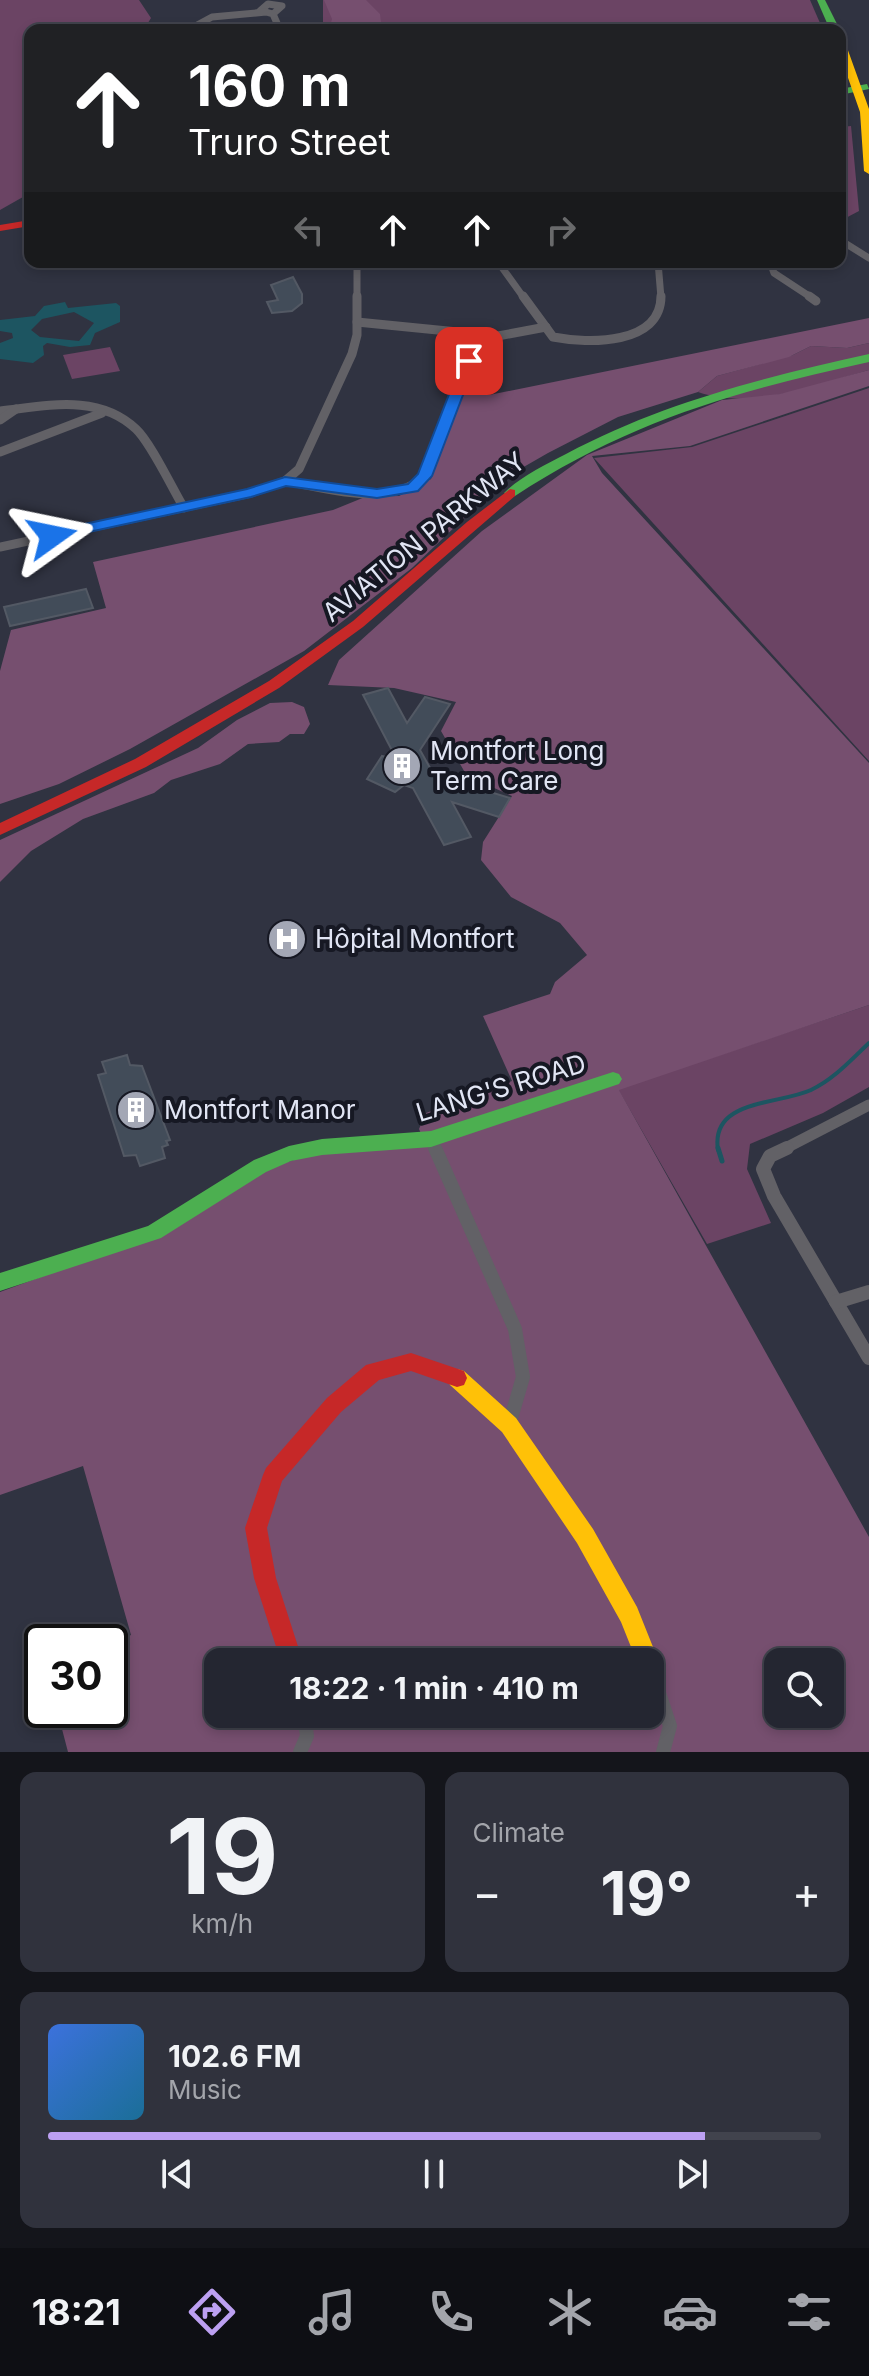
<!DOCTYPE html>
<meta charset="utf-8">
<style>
:root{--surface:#242631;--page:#30323d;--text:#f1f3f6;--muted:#a3a5ab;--line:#41434d;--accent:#bca0f2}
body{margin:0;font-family:Inter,sans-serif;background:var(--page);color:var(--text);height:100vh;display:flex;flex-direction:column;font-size:30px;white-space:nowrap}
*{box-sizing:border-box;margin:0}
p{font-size:26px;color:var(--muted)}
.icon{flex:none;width:44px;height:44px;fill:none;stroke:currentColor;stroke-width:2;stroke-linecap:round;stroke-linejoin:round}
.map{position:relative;height:1752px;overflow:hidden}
.panel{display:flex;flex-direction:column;gap:20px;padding:20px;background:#14151b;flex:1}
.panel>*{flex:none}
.top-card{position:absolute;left:24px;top:24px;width:822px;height:244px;border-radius:16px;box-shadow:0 4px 12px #0003,0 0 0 2px var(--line);background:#202124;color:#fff;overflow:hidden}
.fabs{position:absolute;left:764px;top:1648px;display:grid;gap:16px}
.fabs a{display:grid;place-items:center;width:80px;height:80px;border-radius:16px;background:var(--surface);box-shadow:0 4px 12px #0003,0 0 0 2px var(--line);font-size:40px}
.speed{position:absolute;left:24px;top:1624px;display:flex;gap:16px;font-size:40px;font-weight:700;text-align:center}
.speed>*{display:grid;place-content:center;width:104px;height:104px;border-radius:50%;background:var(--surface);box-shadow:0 4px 12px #0003,0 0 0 2px var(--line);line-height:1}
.speed .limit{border:4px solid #111;border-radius:12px;background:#fff;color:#111}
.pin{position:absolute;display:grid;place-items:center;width:68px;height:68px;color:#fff;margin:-34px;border-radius:16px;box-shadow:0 4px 12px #0006}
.me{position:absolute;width:88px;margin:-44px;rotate:78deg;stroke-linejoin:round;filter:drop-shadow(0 0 6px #0008)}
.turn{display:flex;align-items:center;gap:28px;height:168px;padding:0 32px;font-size:36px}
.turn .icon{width:104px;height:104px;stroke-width:2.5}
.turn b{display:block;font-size:56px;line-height:68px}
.lanes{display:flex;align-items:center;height:76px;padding:0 32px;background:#0003;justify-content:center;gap:40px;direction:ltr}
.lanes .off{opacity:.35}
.big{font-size:60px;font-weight:700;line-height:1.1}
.panel .tile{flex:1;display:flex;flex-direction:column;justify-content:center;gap:12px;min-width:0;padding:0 28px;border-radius:16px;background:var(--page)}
.panel .dial{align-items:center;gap:0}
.dial b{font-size:104px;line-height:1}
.song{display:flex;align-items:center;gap:24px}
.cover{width:96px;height:96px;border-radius:12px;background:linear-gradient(135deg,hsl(220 70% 55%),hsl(200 70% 35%))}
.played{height:8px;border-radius:4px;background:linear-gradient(90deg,var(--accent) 85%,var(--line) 85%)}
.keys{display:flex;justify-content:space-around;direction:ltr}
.heat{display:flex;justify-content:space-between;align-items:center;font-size:44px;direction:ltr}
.panel .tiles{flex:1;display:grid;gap:20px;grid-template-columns:1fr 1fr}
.tile:last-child{grid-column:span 2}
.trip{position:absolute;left:204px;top:1648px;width:460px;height:80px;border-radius:16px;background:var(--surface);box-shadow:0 4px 12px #0003,0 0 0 2px var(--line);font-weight:700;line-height:80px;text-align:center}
.tabs{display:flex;height:128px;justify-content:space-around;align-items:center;background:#0e0f14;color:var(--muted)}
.tabs .icon{width:56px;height:56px}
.tabs .current{color:var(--accent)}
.tabs b{font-size:36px;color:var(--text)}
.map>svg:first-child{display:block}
.green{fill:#6b4464}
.forest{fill:#764f6f;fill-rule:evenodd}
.water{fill:#1d5561;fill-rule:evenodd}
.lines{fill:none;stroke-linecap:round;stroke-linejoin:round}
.stream-far1{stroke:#1d5561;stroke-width:4}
.stream{stroke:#1d5561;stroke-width:5}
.building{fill:#424c59;stroke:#535964;stroke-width:2}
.street-far3{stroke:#626166;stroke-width:7}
.street-far2{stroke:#626166;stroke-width:9}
.street-far1{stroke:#626166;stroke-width:11}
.street{stroke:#626166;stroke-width:14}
.fast{fill:#4caf50;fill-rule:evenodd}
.slow{fill:#ffc107;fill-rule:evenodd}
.jam{fill:#c62828;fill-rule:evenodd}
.route{fill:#1a73e8;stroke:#114b97;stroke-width:2}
.labels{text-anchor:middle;stroke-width:8;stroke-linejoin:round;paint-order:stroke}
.street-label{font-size:26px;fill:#e1e5f4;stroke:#161823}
.poi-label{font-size:26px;fill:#e1e5f4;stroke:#161823;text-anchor:start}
</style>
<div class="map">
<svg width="869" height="1752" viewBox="0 0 869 1752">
<rect width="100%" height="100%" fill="#303341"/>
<!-- green -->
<g class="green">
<polygon points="0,0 139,0 151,18 146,26 135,30 30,30 30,193 0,210"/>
<polygon points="323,0 810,0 823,30 323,30"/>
<polygon points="851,126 859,211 840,221 840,127"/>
<path d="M869 343V370C815 385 753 411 698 392L717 376 793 355 811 346 847 348Z"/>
<polygon points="110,347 120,371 72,379 63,355"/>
<polygon points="869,388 869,761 594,458 692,447"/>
<polygon points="869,1005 869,1087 823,1113 750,1144 747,1169 771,1223 707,1244 618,1089"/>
</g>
<!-- forest -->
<g class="forest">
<polygon points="324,0 366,0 380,14 382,30 329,30 332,19"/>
<polygon points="869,318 869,343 847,348 811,346 789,357 717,376 698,392 618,417 548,453 508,476 412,568 304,651 130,749 59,784 0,804 0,671 11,630 106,608 93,562 333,510 365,497 399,496 431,479 463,392 489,395"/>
<path d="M869 370V386L690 446 592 456 602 473 869 763V1005L619 1090 869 1537V1752H68L57 1710H110V1644L131 1635 83 1466 0 1495V1292L179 1226 256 1172 322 1151 425 1143 419 1129 426 1113 512 1081 483 1016 550 994 555 982 587 955 560 923 511 897 481 860 483 842 512 796 467 776 441 731 456 702 394 688 328 685 339 660 482 531 587 455 722 400 780 394ZM218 1662H650V1714H218ZM778 1662H830V1714H778Z"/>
<polygon points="292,702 304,707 310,724 304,734 290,734 279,742 248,744 220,764 171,780 154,793 83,819 31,851 0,882 0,840 198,748 237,720 270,703"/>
</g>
<!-- water -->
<path class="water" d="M65 302 68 308 116 303 120 306V322L95 333 90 345 70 347 47 343 43 346 44 355 33 363 0 359V343L13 338 12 333 0 331V320L35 316 44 306ZM74 312 94 323 79 341 40 337 31 330 42 319Z"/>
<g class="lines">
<!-- stream-far1 -->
<path class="stream-far1" d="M718 1150C710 1099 778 1105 811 1090 834 1079 851 1060 869 1043"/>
<!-- stream -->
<polyline class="stream" points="718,1148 722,1161"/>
</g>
<!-- building -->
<g class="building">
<polygon points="293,277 302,294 302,303 292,311 272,313 267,302 278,300 271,285"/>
<polygon points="86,589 93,608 10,626 4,607"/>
<polygon points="388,688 407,723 425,697 450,704 420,750 434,775 510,798 499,817 452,802 471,837 444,845 413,788 404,785 395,792 367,779 382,756 397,760 363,695"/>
<polygon points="127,1055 130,1065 142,1066 170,1140 166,1141 168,1145 162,1147 165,1158 140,1166 136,1155 124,1156 98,1075 106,1073 102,1062"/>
</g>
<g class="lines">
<!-- street-far3 -->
<g class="street-far3">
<polyline points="260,11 268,4 282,6 273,14"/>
<polyline points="188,30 212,17 266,12 273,14 280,30"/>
<polyline points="840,240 869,258"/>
<polyline points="357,262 357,298"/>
<polyline points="498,262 524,298"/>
<polyline points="658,262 661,298"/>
<polyline points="770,262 774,273 812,298"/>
</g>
<!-- street-far2 -->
<g class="street-far2">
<path d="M523 296 553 337C589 344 661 345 661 296"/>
<polyline points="809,296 816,301"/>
<polyline points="357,322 498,336 546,327"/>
<path d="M0 411C46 406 98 393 136 429 151 443 172 488 184 508"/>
<polyline points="0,420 16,409"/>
<polyline points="0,452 102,413"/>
<path d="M285 481C328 488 389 509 425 476L479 336"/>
<polyline points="0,547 251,493 285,481 299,469 352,354 357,335 357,296"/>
</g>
<!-- street-far1 -->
<g class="street-far1">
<polyline points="431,1139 436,1150"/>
<polyline points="782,1150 869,1105"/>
</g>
<!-- street -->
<g class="street">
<polyline points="435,1148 515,1329 523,1377 509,1425"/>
<polyline points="787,1148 770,1156 763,1169 774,1196 869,1358"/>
<polyline points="836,1302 869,1292"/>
<polyline points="650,1666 670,1726 663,1752"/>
<polyline points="300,1752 307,1736 304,1714"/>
</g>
<!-- fast -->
<g class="fast">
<polygon points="817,0 825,0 840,30 830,30"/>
<polygon points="867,84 869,89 840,95 840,89"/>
<path d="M869 354V362C736 391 630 421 515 496L510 497 504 493C520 477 545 465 566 454 661 403 765 377 869 354Z"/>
<polygon points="613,1072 619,1074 622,1079 619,1084 431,1147 322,1155 291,1161 266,1172 161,1238 0,1291 0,1273 148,1226 254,1160 289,1146 322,1139 431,1131"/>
</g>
<!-- slow -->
<g class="slow">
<polygon points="840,39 845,42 869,109 869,174 864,171 860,112 840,55"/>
<polygon points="457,1369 464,1371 516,1418 593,1529 637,1607 659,1662 656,1670 650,1672 650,1662 637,1662 621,1622 577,1543 502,1432 450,1385 447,1378 450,1371"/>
</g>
<!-- jam -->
<g class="jam">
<polygon points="30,220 30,226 0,231 0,225"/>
<polygon points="510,489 515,490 515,496 363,627 279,688 146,767 0,835 0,823 135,759 269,681 353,621 467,522"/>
<polygon points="411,1353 464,1371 467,1378 464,1385 457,1387 411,1371 379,1380 341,1412 282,1481 267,1528 276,1578 303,1662 281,1662 254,1578 245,1528 263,1475 266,1468 327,1398 366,1365"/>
</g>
</g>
<!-- route -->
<polygon class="route" points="469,357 476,361 432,476 418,491 377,498 286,486 251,497 52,540 45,536 52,531 247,489 285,477 377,489 408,484 418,474 462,361"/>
<!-- icons -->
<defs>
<g id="building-disc" transform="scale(2)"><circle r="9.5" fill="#a3a7b5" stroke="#161823"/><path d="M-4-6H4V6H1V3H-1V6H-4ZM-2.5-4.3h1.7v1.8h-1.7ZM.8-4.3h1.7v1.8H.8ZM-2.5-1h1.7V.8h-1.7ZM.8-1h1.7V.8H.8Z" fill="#fff"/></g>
<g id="hospital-disc" transform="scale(2)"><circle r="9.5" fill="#a3a7b5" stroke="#161823"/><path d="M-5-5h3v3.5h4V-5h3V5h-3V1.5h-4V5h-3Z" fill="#fff"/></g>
</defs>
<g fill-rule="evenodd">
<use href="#building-disc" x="402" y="766"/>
<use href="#hospital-disc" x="287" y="939"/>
<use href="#building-disc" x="136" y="1110"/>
</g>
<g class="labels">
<!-- street labels -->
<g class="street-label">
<text transform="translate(424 537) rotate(-39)" y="9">AVIATION PARKWAY</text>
<text transform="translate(501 1088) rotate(-17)" y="9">LANG'S ROAD</text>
</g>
<!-- poi labels -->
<g class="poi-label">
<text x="430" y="760">Montfort Long<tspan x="430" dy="30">Term Care</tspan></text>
<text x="315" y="948">Hôpital Montfort</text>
<text x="164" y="1119">Montfort Manor</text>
</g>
</g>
</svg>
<div class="fabs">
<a><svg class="icon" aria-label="search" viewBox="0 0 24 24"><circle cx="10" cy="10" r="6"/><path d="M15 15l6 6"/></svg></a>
</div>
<div class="speed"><div class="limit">30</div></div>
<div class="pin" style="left:469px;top:361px;background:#d93025"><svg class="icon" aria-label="arrive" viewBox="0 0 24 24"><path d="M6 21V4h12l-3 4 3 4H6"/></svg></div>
<svg class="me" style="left:52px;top:536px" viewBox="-20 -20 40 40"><path d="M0-17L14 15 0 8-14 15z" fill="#1a73e8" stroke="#fff" stroke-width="4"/></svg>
<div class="trip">18:22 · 1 min · 410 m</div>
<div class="top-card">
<div class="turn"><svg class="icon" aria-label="ahead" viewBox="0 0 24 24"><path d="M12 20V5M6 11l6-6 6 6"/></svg><div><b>160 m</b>Truro Street</div></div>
<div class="lanes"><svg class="icon off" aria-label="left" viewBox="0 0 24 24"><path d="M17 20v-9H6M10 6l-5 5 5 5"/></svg><svg class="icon" aria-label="ahead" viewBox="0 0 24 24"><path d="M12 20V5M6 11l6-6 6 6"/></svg><svg class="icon" aria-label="ahead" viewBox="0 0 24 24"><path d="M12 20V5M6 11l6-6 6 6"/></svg><svg class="icon off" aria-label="right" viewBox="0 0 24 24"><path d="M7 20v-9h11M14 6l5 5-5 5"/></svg></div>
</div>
</div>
<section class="panel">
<div class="tiles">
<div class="tile dial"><b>19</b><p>km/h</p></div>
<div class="tile"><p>Climate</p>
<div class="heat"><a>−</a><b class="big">19°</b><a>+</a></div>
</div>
<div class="tile">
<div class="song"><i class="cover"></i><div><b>102.6 FM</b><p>Music</p></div></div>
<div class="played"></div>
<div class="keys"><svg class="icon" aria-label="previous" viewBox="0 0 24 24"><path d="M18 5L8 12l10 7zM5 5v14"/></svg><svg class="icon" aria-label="pause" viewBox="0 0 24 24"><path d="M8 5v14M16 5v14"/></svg><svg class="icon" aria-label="next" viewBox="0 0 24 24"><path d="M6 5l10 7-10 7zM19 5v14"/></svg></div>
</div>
</div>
</section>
<nav class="tabs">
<b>18:21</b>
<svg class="icon current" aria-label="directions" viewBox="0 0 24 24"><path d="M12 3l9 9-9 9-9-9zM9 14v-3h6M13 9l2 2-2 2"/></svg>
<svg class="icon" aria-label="music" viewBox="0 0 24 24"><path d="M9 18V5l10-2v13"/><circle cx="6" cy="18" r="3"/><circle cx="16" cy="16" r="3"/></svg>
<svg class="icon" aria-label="phone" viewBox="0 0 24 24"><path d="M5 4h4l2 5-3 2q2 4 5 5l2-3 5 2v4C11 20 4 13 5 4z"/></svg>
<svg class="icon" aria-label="climate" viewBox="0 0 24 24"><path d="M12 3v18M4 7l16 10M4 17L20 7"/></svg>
<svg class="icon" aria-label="car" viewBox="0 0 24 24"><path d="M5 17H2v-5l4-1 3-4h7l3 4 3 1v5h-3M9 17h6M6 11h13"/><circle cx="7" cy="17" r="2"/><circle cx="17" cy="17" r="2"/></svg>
<svg class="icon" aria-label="filters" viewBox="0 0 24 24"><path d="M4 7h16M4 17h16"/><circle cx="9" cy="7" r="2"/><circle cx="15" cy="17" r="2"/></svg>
</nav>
